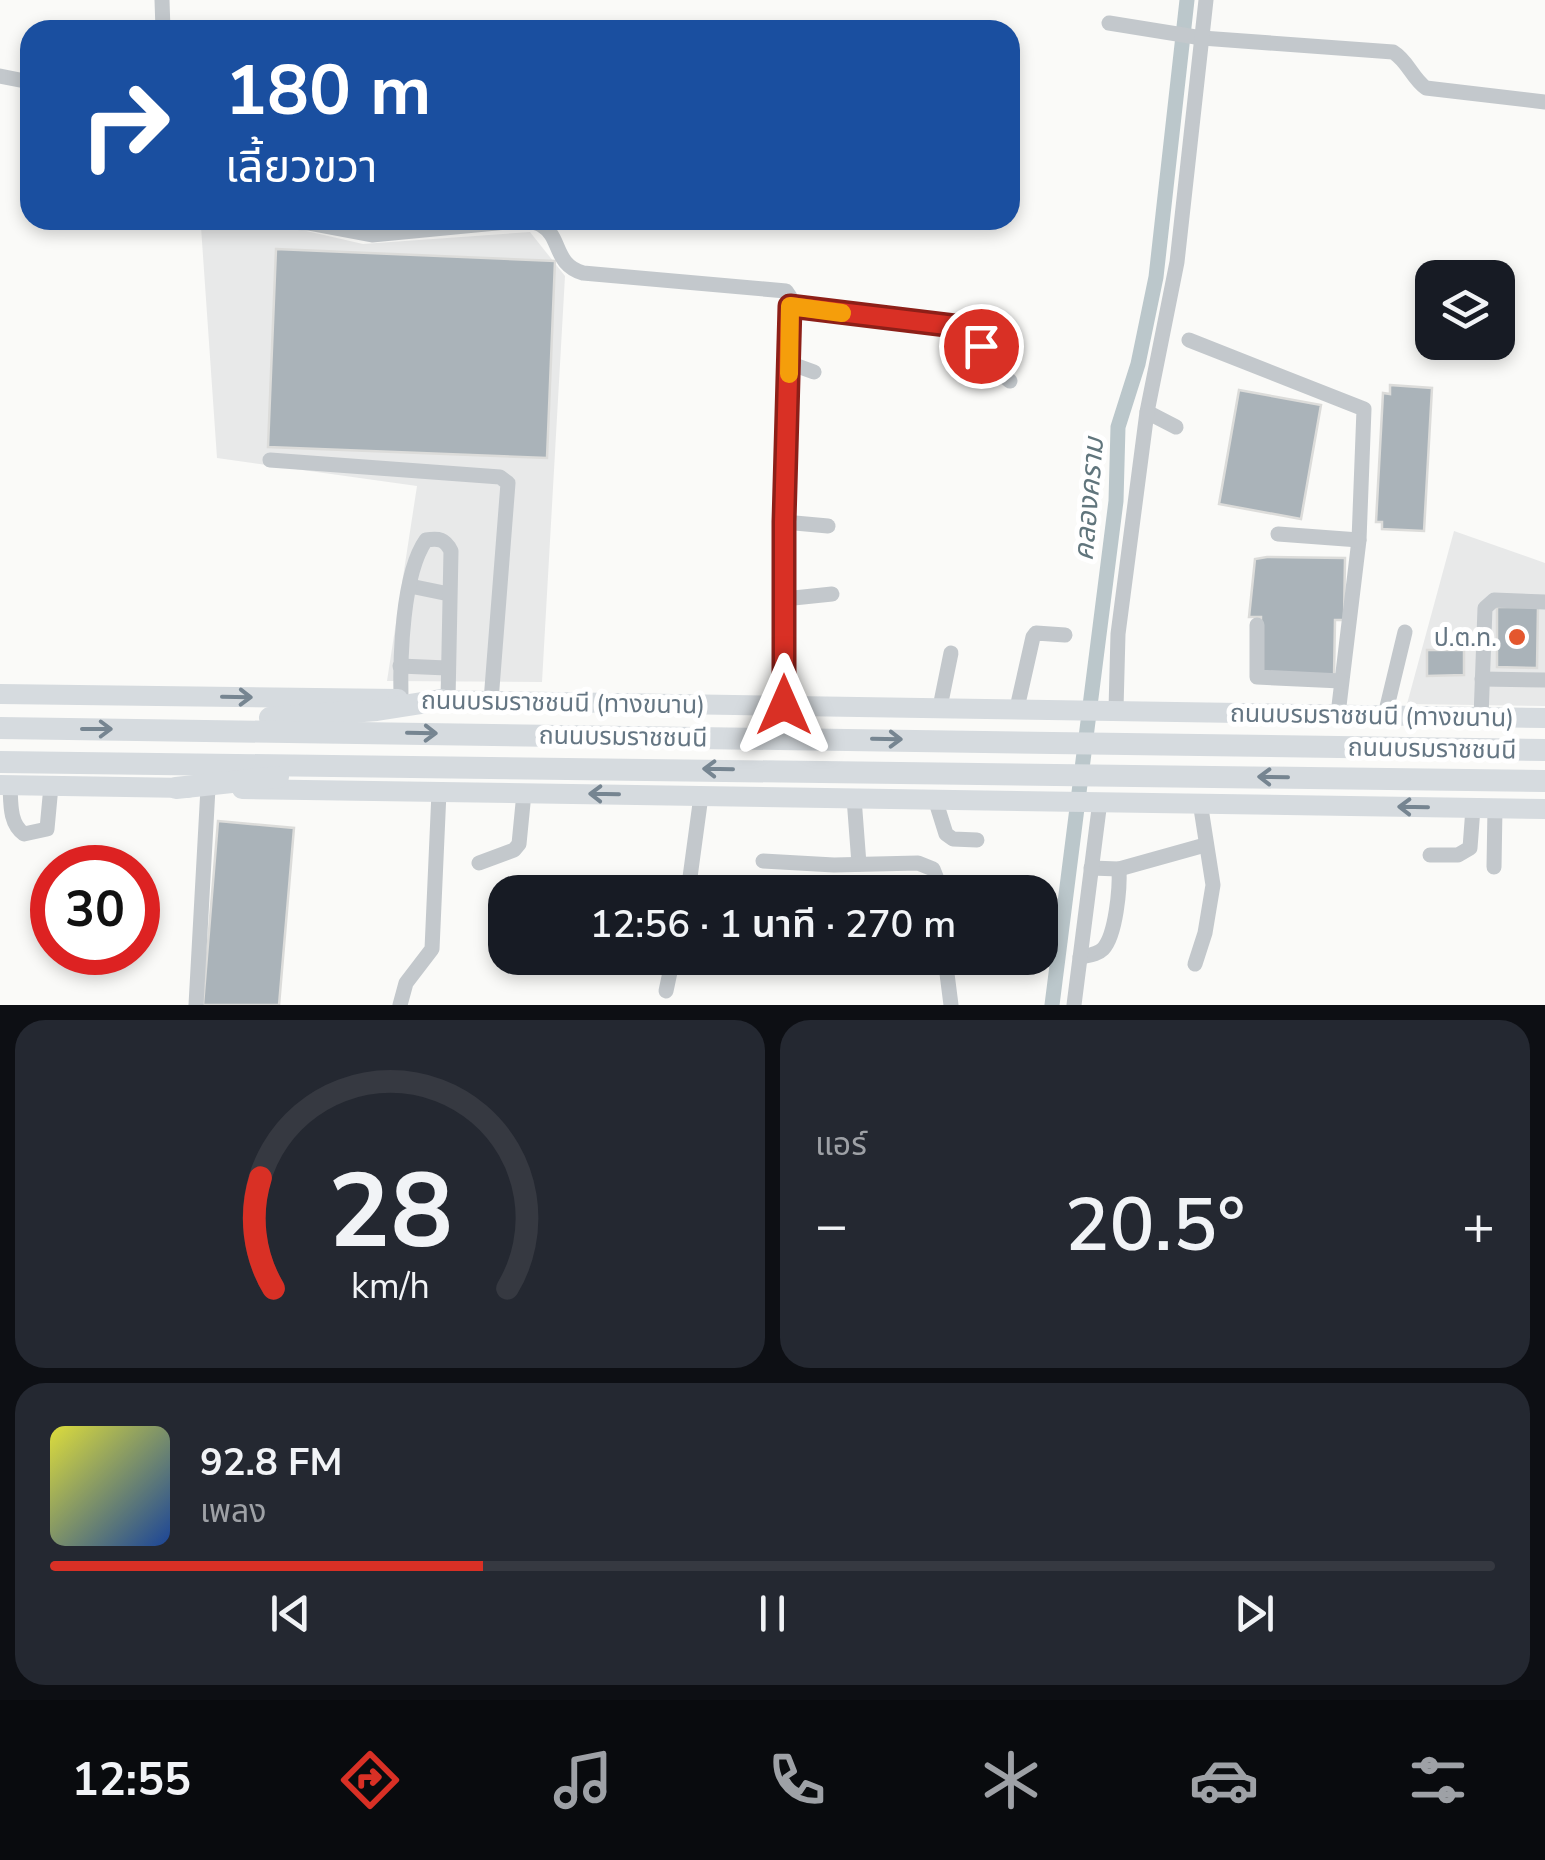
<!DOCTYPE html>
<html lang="th">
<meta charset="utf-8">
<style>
:root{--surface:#171b24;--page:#242831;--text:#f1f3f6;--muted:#9ea1a6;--line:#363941;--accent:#d93025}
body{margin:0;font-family:"Nunito Sans","Noto Sans Thai",sans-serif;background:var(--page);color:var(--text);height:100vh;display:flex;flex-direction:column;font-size:38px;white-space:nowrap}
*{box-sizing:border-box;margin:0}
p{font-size:32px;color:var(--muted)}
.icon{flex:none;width:55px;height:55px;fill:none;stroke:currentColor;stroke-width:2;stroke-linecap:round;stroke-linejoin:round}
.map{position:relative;height:1005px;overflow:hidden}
.drawer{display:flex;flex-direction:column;gap:15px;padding:15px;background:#0d0f14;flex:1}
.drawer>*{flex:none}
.top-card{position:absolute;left:20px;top:20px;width:1000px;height:210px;border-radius:30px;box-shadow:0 5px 15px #0003;background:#1a4fa0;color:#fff;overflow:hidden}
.tools{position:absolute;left:1415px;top:260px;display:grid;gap:20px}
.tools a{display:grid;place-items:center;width:100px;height:100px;border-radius:20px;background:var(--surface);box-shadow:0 5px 15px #0003;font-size:50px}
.speed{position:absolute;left:30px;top:845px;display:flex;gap:20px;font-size:50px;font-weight:700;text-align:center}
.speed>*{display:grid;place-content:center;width:130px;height:130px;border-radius:50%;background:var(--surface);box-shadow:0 5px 15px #0003;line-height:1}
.speed .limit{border:15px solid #d22;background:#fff;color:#111}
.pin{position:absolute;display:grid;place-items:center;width:85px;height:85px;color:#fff;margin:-42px;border:5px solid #fff;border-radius:50%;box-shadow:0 2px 10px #0007}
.me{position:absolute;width:110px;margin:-55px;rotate:0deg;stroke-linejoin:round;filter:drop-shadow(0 0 8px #0008)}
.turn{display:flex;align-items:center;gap:35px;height:210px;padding:0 40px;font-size:45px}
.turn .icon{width:130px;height:130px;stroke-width:2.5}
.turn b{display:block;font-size:70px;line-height:85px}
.big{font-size:75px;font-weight:600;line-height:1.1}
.drawer .tile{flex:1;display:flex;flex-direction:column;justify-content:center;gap:15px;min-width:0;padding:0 35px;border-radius:30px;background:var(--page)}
.drawer .dial{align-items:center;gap:0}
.dial svg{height:260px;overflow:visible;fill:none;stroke:var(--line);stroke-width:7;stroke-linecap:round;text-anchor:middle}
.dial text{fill:var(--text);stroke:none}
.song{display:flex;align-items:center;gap:30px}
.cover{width:120px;height:120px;border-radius:15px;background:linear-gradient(135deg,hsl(60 70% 55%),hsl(220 70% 35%))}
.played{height:10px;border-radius:5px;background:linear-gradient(90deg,var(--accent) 30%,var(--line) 30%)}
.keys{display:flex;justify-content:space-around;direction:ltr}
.heat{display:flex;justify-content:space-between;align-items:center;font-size:55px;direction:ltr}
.drawer .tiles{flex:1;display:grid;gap:15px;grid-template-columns:1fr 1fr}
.tile:last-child{grid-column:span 2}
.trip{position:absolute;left:488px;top:875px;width:570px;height:100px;border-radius:30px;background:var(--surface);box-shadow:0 5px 15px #0003;font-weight:600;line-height:100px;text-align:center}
.dock{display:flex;height:160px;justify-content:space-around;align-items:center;background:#090b0e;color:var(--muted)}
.dock .icon{width:70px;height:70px}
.dock .selected{color:var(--accent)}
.dock b{font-size:45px;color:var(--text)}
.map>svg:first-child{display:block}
.built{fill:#e8e9e9}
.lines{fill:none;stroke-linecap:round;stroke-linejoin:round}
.canal{stroke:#bbc7cb;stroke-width:15}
.building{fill:#aab3b9;stroke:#dcdcda;stroke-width:2.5}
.minor{stroke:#c3c8cc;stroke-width:15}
.major{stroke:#d6dbdf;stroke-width:20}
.highway{stroke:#d6dbdf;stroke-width:22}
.oneway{stroke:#768591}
.route-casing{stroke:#8d1f18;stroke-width:25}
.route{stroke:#d93025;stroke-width:18}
.slow{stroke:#f59e0b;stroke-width:18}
.poi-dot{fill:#e4572e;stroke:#fff;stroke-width:4}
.labels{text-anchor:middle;stroke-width:10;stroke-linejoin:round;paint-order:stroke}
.poi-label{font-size:25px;fill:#657683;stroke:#fff;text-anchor:end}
.street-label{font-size:25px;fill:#657683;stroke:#fff}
.water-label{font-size:28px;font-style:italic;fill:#60757c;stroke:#fff}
</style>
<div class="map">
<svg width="1545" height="1005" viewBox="0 0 1545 1005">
<rect width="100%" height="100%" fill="#fafaf8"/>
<!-- built -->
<g class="built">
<polygon points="201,227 302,230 363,244 530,232 565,276 542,682 387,681 417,486 217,458"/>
<polygon points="1454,531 1545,563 1545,706 1407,704"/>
</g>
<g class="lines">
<!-- canal -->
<polyline class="canal" points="1052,1005 1116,501 1118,427 1138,364 1156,277 1187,0"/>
</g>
<!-- building -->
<g class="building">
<polygon points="276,249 555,261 547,458 268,447"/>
<polygon points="1390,385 1432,388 1424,531 1382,529 1382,522 1376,522 1383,393 1390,394"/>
<polygon points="1239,390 1321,405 1301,519 1219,504"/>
<polygon points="1267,557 1345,558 1344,620 1335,620 1334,678 1260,678 1261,617 1249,617 1255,559"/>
<polygon points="1497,607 1538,607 1537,668 1497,667"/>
<polygon points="1427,650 1464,650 1464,675 1427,676"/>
<polygon points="218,821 294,828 279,1005 203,1005"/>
</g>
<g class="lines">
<!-- minor -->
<g class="minor">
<polyline points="162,0 163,30"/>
<path d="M1109 23 1202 38 1393 52C1408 61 1412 78 1426 88L1545 102"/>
<polyline points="0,76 30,82"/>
<path d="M248 220 308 223 372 235 517 221C524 222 535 221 541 225 562 237 553 264 583 273L786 291 790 297V325L784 522V705"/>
<polyline points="790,306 963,327 977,336 986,362 1010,381"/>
<polyline points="1189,340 1364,409 1359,540 1338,714"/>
<polyline points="789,363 814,372"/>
<polyline points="1147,412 1176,427"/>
<polyline points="270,460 500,477 508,483 491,701"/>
<polyline points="784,522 828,526"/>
<polyline points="1278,534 1359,540"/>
<polyline points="410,586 449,594"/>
<polyline points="784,599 832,594"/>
<polyline points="1257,625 1257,677 1341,681"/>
<polyline points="400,666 447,668"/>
<polyline points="1482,679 1545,680"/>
<path d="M401 699C400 658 402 574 426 540 439 538 445 539 451 551L448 700"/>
<polyline points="940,707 951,653"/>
<polyline points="1017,708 1033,637 1036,633 1065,635"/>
<polyline points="1116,709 1118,634 1147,412 1177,262 1206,0"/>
<polyline points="1385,715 1405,632"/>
<polyline points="1481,717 1485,608 1494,600 1545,602"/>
<path d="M10 785C11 803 9 823 24 834L47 829 51 786"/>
<polyline points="854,798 859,864"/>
<polyline points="935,799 946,834 953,839 977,840"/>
<polyline points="1430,855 1458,855 1470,848 1473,808"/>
<polyline points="763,861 834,865 918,863 933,869 942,892"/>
<polyline points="479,863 514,850 519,844 524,793"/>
<polyline points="1494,867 1495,808"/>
<polyline points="1119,869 1205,845"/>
<polyline points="688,892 701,796"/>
<path d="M1080 957C1088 955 1097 955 1103 949 1116 935 1120 888 1119 869L1091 868"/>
<polyline points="945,958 951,1005"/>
<polyline points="1195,964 1205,933 1213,885 1200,802"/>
<polyline points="666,991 673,958"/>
<polyline points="196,1005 208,788"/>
<polyline points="400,1005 406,983 432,949 439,792"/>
<polyline points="1074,1005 1100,801"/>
</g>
<!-- major -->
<g class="major">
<polyline points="0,694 398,699"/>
<polyline points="427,700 1545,718"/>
<polyline points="0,785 188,788"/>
<polyline points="242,789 1545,809"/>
</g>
<!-- highway -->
<g class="highway">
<polyline points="270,718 377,710 441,700"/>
<polyline points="0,728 1545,750"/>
<polyline points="0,762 1545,781"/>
<polyline points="176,788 278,777"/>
</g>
</g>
<!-- one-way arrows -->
<defs><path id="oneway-shaft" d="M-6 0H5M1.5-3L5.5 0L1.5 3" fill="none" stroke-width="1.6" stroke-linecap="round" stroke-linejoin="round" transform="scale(2.5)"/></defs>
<g class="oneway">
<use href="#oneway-shaft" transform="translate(237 697) rotate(1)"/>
<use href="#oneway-shaft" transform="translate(97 729)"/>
<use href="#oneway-shaft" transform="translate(422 733) rotate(1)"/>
<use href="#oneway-shaft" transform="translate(887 739) rotate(1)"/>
<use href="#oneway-shaft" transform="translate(718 769) rotate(-179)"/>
<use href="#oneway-shaft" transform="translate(1273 777) rotate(-179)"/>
<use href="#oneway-shaft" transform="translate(604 794) rotate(-179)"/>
<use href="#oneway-shaft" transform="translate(1413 807) rotate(-179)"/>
</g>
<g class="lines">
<!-- route casing -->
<g class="route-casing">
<polyline id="route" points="784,705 784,522 790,306 963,327 972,331 981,346"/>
</g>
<!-- route -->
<use href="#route" class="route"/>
<!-- slow -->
<polyline class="slow" points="789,374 790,306 842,313"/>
</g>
<!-- markers -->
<circle class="poi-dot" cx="1517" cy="637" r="10"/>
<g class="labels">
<!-- poi labels -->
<g class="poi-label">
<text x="1497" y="646">ป.ต.ท.</text>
</g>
<!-- street labels -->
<g class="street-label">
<text transform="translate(563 702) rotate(1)" y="9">ถนนบรมราชชนนี (ทางขนาน)</text>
<text transform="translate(1372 715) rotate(1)" y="9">ถนนบรมราชชนนี (ทางขนาน)</text>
<text transform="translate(623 736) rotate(1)" y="9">ถนนบรมราชชนนี</text>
<text transform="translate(1432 748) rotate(1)" y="9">ถนนบรมราชชนนี</text>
</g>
<!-- water labels -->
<g class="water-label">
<text transform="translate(1088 499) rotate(-85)" y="10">คลองคราม</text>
</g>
</g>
</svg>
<div class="tools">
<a><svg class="icon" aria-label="layers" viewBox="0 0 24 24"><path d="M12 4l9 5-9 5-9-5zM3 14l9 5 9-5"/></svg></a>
</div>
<div class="speed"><div class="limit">30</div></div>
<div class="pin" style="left:981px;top:346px;background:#d93025"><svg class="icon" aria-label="arrive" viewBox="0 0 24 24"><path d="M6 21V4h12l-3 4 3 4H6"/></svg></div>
<svg class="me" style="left:784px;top:705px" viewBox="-20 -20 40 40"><path d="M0-17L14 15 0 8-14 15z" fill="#d93025" stroke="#fff" stroke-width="4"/></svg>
<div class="trip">12:56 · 1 นาที · 270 m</div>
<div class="top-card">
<div class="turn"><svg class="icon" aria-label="right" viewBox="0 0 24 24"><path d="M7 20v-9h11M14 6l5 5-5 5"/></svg><div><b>180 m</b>เลี้ยวขวา</div></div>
</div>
</div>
<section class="drawer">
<div class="tiles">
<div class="tile dial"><svg viewBox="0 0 100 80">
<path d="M14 69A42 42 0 1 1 86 69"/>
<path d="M14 69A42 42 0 0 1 10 35" stroke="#d93025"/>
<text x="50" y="56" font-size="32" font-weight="700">28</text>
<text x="50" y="72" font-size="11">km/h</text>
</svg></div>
<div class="tile"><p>แอร์</p>
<div class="heat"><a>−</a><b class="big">20.5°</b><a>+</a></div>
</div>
<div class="tile">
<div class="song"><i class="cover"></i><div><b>92.8 FM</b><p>เพลง</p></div></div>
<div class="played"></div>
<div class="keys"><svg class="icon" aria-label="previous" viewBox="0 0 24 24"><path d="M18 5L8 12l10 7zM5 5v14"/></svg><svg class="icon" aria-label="pause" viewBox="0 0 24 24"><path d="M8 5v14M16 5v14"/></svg><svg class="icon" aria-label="next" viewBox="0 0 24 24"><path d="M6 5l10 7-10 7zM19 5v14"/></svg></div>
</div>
</div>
</section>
<nav class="dock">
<b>12:55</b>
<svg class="icon selected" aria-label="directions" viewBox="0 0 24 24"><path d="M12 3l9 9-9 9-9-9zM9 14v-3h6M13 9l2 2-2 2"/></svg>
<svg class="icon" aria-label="music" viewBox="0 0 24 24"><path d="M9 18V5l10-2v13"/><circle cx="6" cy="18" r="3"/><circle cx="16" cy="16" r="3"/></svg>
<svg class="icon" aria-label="phone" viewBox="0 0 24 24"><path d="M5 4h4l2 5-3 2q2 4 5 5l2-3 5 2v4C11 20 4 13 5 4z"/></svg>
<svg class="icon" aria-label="climate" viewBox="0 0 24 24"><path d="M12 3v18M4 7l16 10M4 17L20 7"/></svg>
<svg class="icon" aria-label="car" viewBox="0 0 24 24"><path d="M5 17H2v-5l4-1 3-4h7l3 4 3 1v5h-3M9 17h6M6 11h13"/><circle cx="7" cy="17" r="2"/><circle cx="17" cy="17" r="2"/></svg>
<svg class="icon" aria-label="filters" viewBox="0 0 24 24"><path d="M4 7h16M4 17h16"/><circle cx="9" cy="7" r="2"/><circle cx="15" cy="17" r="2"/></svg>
</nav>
